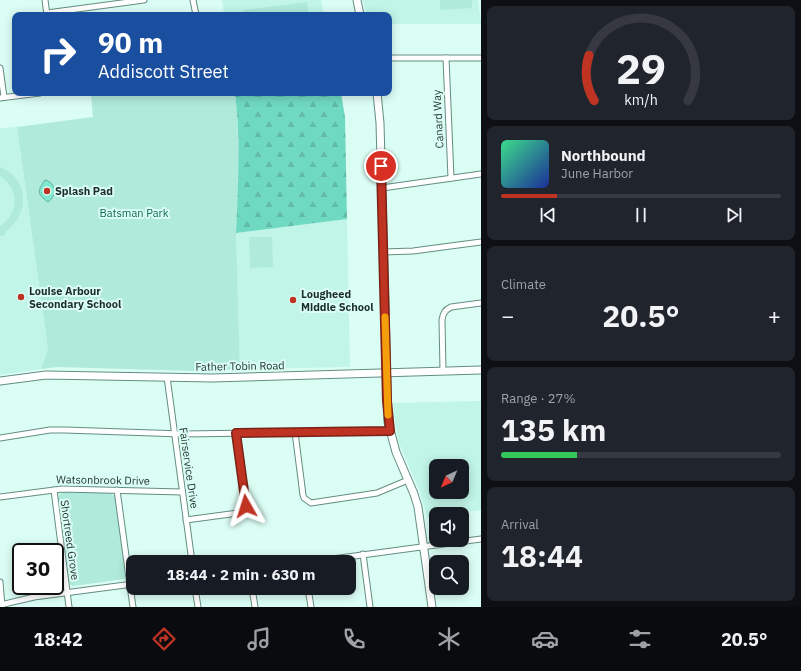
<!DOCTYPE html>
<meta charset="utf-8">
<style>
:root{--surface:#171b24;--page:#20242c;--text:#f1f3f6;--muted:#9ea1a6;--line:#363941;--accent:#bf3323}
body{margin:0;font-family:"IBM Plex Sans",sans-serif;background:var(--page);color:var(--text);height:100vh;display:flex;flex-direction:column;font-size:15px;white-space:nowrap}
*{box-sizing:border-box;margin:0}
p{font-size:13px;color:var(--muted)}
.icon{flex:none;width:22px;height:22px;fill:none;stroke:currentColor;stroke-width:2;stroke-linecap:round;stroke-linejoin:round}
.map{position:relative;flex:1;overflow:hidden}
.side{display:flex;flex-direction:column;gap:6px;padding:6px;background:#0d0f14;width:320px}
.side>*{flex:none}
.banner{position:absolute;left:12px;top:12px;width:380px;height:84px;border-radius:8px;box-shadow:0 2px 10px #0003;background:#1a4fa0;color:#fff;overflow:hidden}
.needle{width:26px;rotate:224deg}
.fabs{position:absolute;left:429px;top:459px;display:grid;gap:8px}
.fabs a{display:grid;place-items:center;width:40px;height:40px;border-radius:8px;background:var(--surface);box-shadow:0 2px 10px #0003;font-size:20px}
.speed{position:absolute;left:12px;top:543px;display:flex;gap:8px;font-size:20px;font-weight:700;text-align:center}
.speed>*{display:grid;place-content:center;width:52px;height:52px;border-radius:50%;background:var(--surface);box-shadow:0 2px 10px #0003;line-height:1}
.speed .limit{border:2px solid #111;border-radius:6px;background:#fff;color:#111}
.pin{position:absolute;display:grid;place-items:center;width:34px;height:34px;color:#fff;margin:-17px;border:2px solid #fff;border-radius:50%;box-shadow:0 1px 4px #0007}
.me{position:absolute;width:44px;margin:-22px;rotate:354deg;stroke-linejoin:round;filter:drop-shadow(0 0 3px #0008)}
.turn{display:flex;align-items:center;gap:14px;height:84px;padding:0 20px;font-size:18px}
.turn .icon{width:52px;height:52px;stroke-width:2.5}
.turn b{display:block;font-size:28px;line-height:34px}
.big{font-size:30px;font-weight:700;line-height:1.1}
.side .tile{flex:1;display:flex;flex-direction:column;justify-content:center;gap:6px;min-width:0;padding:0 14px;border-radius:8px;background:var(--page)}
.side .dial{align-items:center;gap:0}
.dial svg{height:104px;overflow:visible;fill:none;stroke:var(--line);stroke-width:7;stroke-linecap:round;text-anchor:middle}
.dial text{fill:var(--text);stroke:none}
.song{display:flex;align-items:center;gap:12px}
.cover{width:48px;height:48px;border-radius:6px;background:linear-gradient(135deg,hsl(150 70% 55%),hsl(230 70% 35%))}
.played{height:4px;border-radius:2px;background:linear-gradient(90deg,var(--accent) 20%,var(--line) 20%)}
.keys{display:flex;justify-content:space-around;direction:ltr}
.heat{display:flex;justify-content:space-between;align-items:center;font-size:22px;direction:ltr}
.charge{height:6px;border-radius:3px;background:linear-gradient(90deg,#34c759 27%,var(--line) 0)}
.trip{position:absolute;left:126px;top:555px;width:230px;height:40px;border-radius:8px;background:var(--surface);box-shadow:0 2px 10px #0003;font-weight:700;line-height:40px;text-align:center}
.tab-bar{display:flex;height:64px;justify-content:space-around;align-items:center;background:#090b0e;color:var(--muted)}
.tab-bar .icon{width:28px;height:28px}
.tab-bar .selected{color:var(--accent)}
.tab-bar b{font-size:18px;color:var(--text)}
main{display:flex;flex:1;min-height:0}
.map>svg:first-child{display:block}
.built{fill:#c0f5e7;fill-rule:evenodd}
.green{fill:#afeada}
.forest{fill:url(#forest-firs)}
.water{fill:url(#water-ripples);stroke:#62b09e}
.lines{fill:none;stroke-linecap:round;stroke-linejoin:round}
.street-casing{stroke:#648d82;stroke-width:7}
.secondary-casing{stroke:#648d82;stroke-width:9}
.street{stroke:#fff;stroke-width:5}
.secondary{stroke:#fff;stroke-width:7}
.route-casing{stroke:#7c2117;stroke-width:10}
.route{stroke:#bf3323;stroke-width:7}
.slow{stroke:#f59e0b;stroke-width:7}
.poi-dot{fill:#bf3323;stroke:#dbfef4;stroke-width:1.5}
.labels{text-anchor:middle;stroke-width:4;stroke-linejoin:round;paint-order:stroke}
.street-label{font-size:11px;fill:#1d2e2a;stroke:#dbfef4}
.poi-label{font-size:11px;font-weight:bold;fill:#1d2e2a;stroke:#dbfef4;text-anchor:start}
.park-label{font-size:11px;fill:#106657;stroke:#dbfef4}
</style>
<main>
<div class="map">
<svg width="481" height="607" viewBox="0 0 481 607">
<defs>
<pattern id="forest-firs" width="22" height="20" patternUnits="userSpaceOnUse"><rect width="22" height="20" fill="#70d9c2"/><path d="M5 1l3.5 6h-7zM16 11l3.5 6h-7z" fill="#61bba7"/></pattern>
<pattern id="water-ripples" width="26" height="14" patternUnits="userSpaceOnUse"><rect width="26" height="14" fill="#7fe8d0"/><path d="M2 4q2-2 4 0t4 0M15 11q2-2 4 0t4 0" fill="none" stroke="#6dc7b3"/></pattern>
</defs>
<rect width="100%" height="100%" fill="#dbfef4"/>
<!-- built -->
<g class="built">
<polygon points="222,0 321,0 324,15 224,15"/>
<polygon points="363,0 478,0 481,24 389,24 389,15 367,15"/>
<polygon points="17,127 48,349 41,369 0,375 0,128"/>
<polygon points="347,219 350,367 240,369 236,233"/>
<path d="M481 401V510L447 514H436V515L427 517 420 492 399 443 395 423 393 403ZM436 466H462V492H436Z"/>
</g>
<!-- green -->
<g class="green">
<polygon points="440,0 472,0 472,8 440,10"/>
<polygon points="307,2 309,15 244,15 243,10"/>
<polygon points="91,93 235,93 237,110 239,164 236,233 240,369 194,371 57,367 41,369 48,349 17,127 93,117"/>
<path d="M0 167C30 179 30 215 5 232V235L0 236V226C20 213 19 189 0 176Z"/>
<polygon points="249,237 272,237 273,267 250,268"/>
<polygon points="64,492 110,493 115,496 125,574 125,579 73,586 70,584 58,498 60,493"/>
</g>
<!-- forest -->
<path class="forest" d="M235 93H341L345 117 347 219 236 233C238 186 241 140 235 93Z"/>
<!-- water -->
<path class="water" d="M45 180C56 183 58 195 48 202 37 194 37 191 45 180Z"/>
<g class="lines">
<!-- street casing -->
<g class="street-casing">
<g id="street">
<polyline points="45,0 47,15"/>
<polyline points="193,0 196,15"/>
<polyline points="47,13 144,0"/>
<polyline points="389,58 481,58"/>
<polyline points="446,58 451,178"/>
<polyline points="0,68 4,97"/>
<polyline points="0,98 40,93"/>
<polyline points="382,188 481,174"/>
<polyline points="383,252 413,251 481,242"/>
<path d="M443 371 442 320C443 313 445 310 451 307L481 303"/>
<polyline points="167,377 192,562"/>
<polyline points="295,432 303,495 304,498 311,503 377,493 408,480"/>
<polyline points="0,438 50,430 65,430 182,434 390,431"/>
<polyline points="54,490 69,607"/>
<polyline points="117,490 133,607"/>
<polyline points="0,497 62,489 182,492"/>
<polyline points="186,520 238,513 244,508 246,502 237,433"/>
<polyline points="363,554 370,607"/>
<polyline points="310,562 481,539"/>
<polyline points="0,582 2,606"/>
<polyline points="195,588 198,607"/>
<polyline points="252,588 255,607"/>
<polyline points="308,588 311,607"/>
<polyline points="0,605 34,597 133,584"/>
</g>
</g>
<!-- secondary casing -->
<g class="secondary-casing">
<g id="secondary">
<polyline points="357,0 360,15"/>
<polyline points="377,93 380,123 388,422 396,452 414,494 418,507 432,607"/>
<polyline points="0,381 46,375 212,378 481,370"/>
</g>
</g>
<!-- street -->
<use href="#street" class="street"/>
<!-- secondary -->
<use href="#secondary" class="secondary"/>
</g>
<g class="lines">
<!-- route casing -->
<g class="route-casing">
<polyline id="route" points="246,506 236,433 390,431 387,401 381,166"/>
</g>
<!-- route -->
<use href="#route" class="route"/>
<!-- slow -->
<polyline class="slow" points="385,317 388,415"/>
</g>
<!-- markers -->
<g class="poi-dot">
<circle cx="47" cy="191" r="4"/>
<circle cx="21" cy="297" r="4"/>
<circle cx="293" cy="300" r="4"/>
</g>
<g class="labels">
<!-- street labels -->
<g class="street-label">
<text transform="translate(438 119) rotate(-93)" y="4">Canard Way</text>
<text transform="translate(240 366) rotate(-1)" y="4">Father Tobin Road</text>
<text transform="translate(189 468) rotate(82)" y="4">Fairservice Drive</text>
<text transform="translate(103 480) rotate(1)" y="4">Watsonbrook Drive</text>
<text transform="translate(70 540) rotate(82)" y="4">Shortreed Grove</text>
</g>
<!-- poi labels -->
<g class="poi-label">
<text x="55" y="195">Splash Pad</text>
<text x="29" y="295">Louise Arbour<tspan x="29" dy="13">Secondary School</tspan></text>
<text x="301" y="298">Lougheed<tspan x="301" dy="13">Middle School</tspan></text>
</g>
<!-- park labels -->
<g class="park-label">
<text x="134" y="217">Batsman Park</text>
</g>
</g>
</svg>
<div class="fabs">
<a><svg class="needle" viewBox="-14 -14 28 28"><path d="M0-13l5 13h-10z" fill="#e53935"/><path d="M0 13l5-13h-10z" fill="#9ea1a6"/></svg></a>
<a><svg class="icon" aria-label="sound" viewBox="0 0 24 24"><path d="M4 9h4l5-4v14l-5-4H4zM17 9q2 3 0 6"/></svg></a>
<a><svg class="icon" aria-label="search" viewBox="0 0 24 24"><circle cx="10" cy="10" r="6"/><path d="M15 15l6 6"/></svg></a>
</div>
<div class="speed"><div class="limit">30</div></div>
<div class="pin" style="left:381px;top:166px;background:#d93025"><svg class="icon" aria-label="arrive" viewBox="0 0 24 24"><path d="M6 21V4h12l-3 4 3 4H6"/></svg></div>
<svg class="me" style="left:246px;top:506px" viewBox="-20 -20 40 40"><path d="M0-17L14 15 0 8-14 15z" fill="#bf3323" stroke="#fff" stroke-width="4"/></svg>
<div class="trip">18:44 · 2 min · 630 m</div>
<div class="banner">
<div class="turn"><svg class="icon" aria-label="right" viewBox="0 0 24 24"><path d="M7 20v-9h11M14 6l5 5-5 5"/></svg><div><b>90 m</b>Addiscott Street</div></div>
</div>
</div>
<section class="side">
<div class="tile dial"><svg viewBox="0 0 100 80">
<path d="M14 69A42 42 0 1 1 86 69"/>
<path d="M14 69A42 42 0 0 1 10 34" stroke="#bf3323"/>
<text x="50" y="56" font-size="32" font-weight="700">29</text>
<text x="50" y="72" font-size="11">km/h</text>
</svg></div>
<div class="tile">
<div class="song"><i class="cover"></i><div><b>Northbound</b><p>June Harbor</p></div></div>
<div class="played"></div>
<div class="keys"><svg class="icon" aria-label="previous" viewBox="0 0 24 24"><path d="M18 5L8 12l10 7zM5 5v14"/></svg><svg class="icon" aria-label="pause" viewBox="0 0 24 24"><path d="M8 5v14M16 5v14"/></svg><svg class="icon" aria-label="next" viewBox="0 0 24 24"><path d="M6 5l10 7-10 7zM19 5v14"/></svg></div>
</div>
<div class="tile"><p>Climate</p>
<div class="heat"><a>−</a><b class="big">20.5°</b><a>+</a></div>
</div>
<div class="tile"><p>Range · 27%</p><b class="big">135 km</b><div class="charge"></div></div>
<div class="tile"><p>Arrival</p><b class="big">18:44</b></div>
</section>
</main>
<nav class="tab-bar">
<b>18:42</b>
<svg class="icon selected" aria-label="directions" viewBox="0 0 24 24"><path d="M12 3l9 9-9 9-9-9zM9 14v-3h6M13 9l2 2-2 2"/></svg>
<svg class="icon" aria-label="music" viewBox="0 0 24 24"><path d="M9 18V5l10-2v13"/><circle cx="6" cy="18" r="3"/><circle cx="16" cy="16" r="3"/></svg>
<svg class="icon" aria-label="phone" viewBox="0 0 24 24"><path d="M5 4h4l2 5-3 2q2 4 5 5l2-3 5 2v4C11 20 4 13 5 4z"/></svg>
<svg class="icon" aria-label="climate" viewBox="0 0 24 24"><path d="M12 3v18M4 7l16 10M4 17L20 7"/></svg>
<svg class="icon" aria-label="car" viewBox="0 0 24 24"><path d="M5 17H2v-5l4-1 3-4h7l3 4 3 1v5h-3M9 17h6M6 11h13"/><circle cx="7" cy="17" r="2"/><circle cx="17" cy="17" r="2"/></svg>
<svg class="icon" aria-label="filters" viewBox="0 0 24 24"><path d="M4 7h16M4 17h16"/><circle cx="9" cy="7" r="2"/><circle cx="15" cy="17" r="2"/></svg>
<b>20.5°</b>
</nav>
